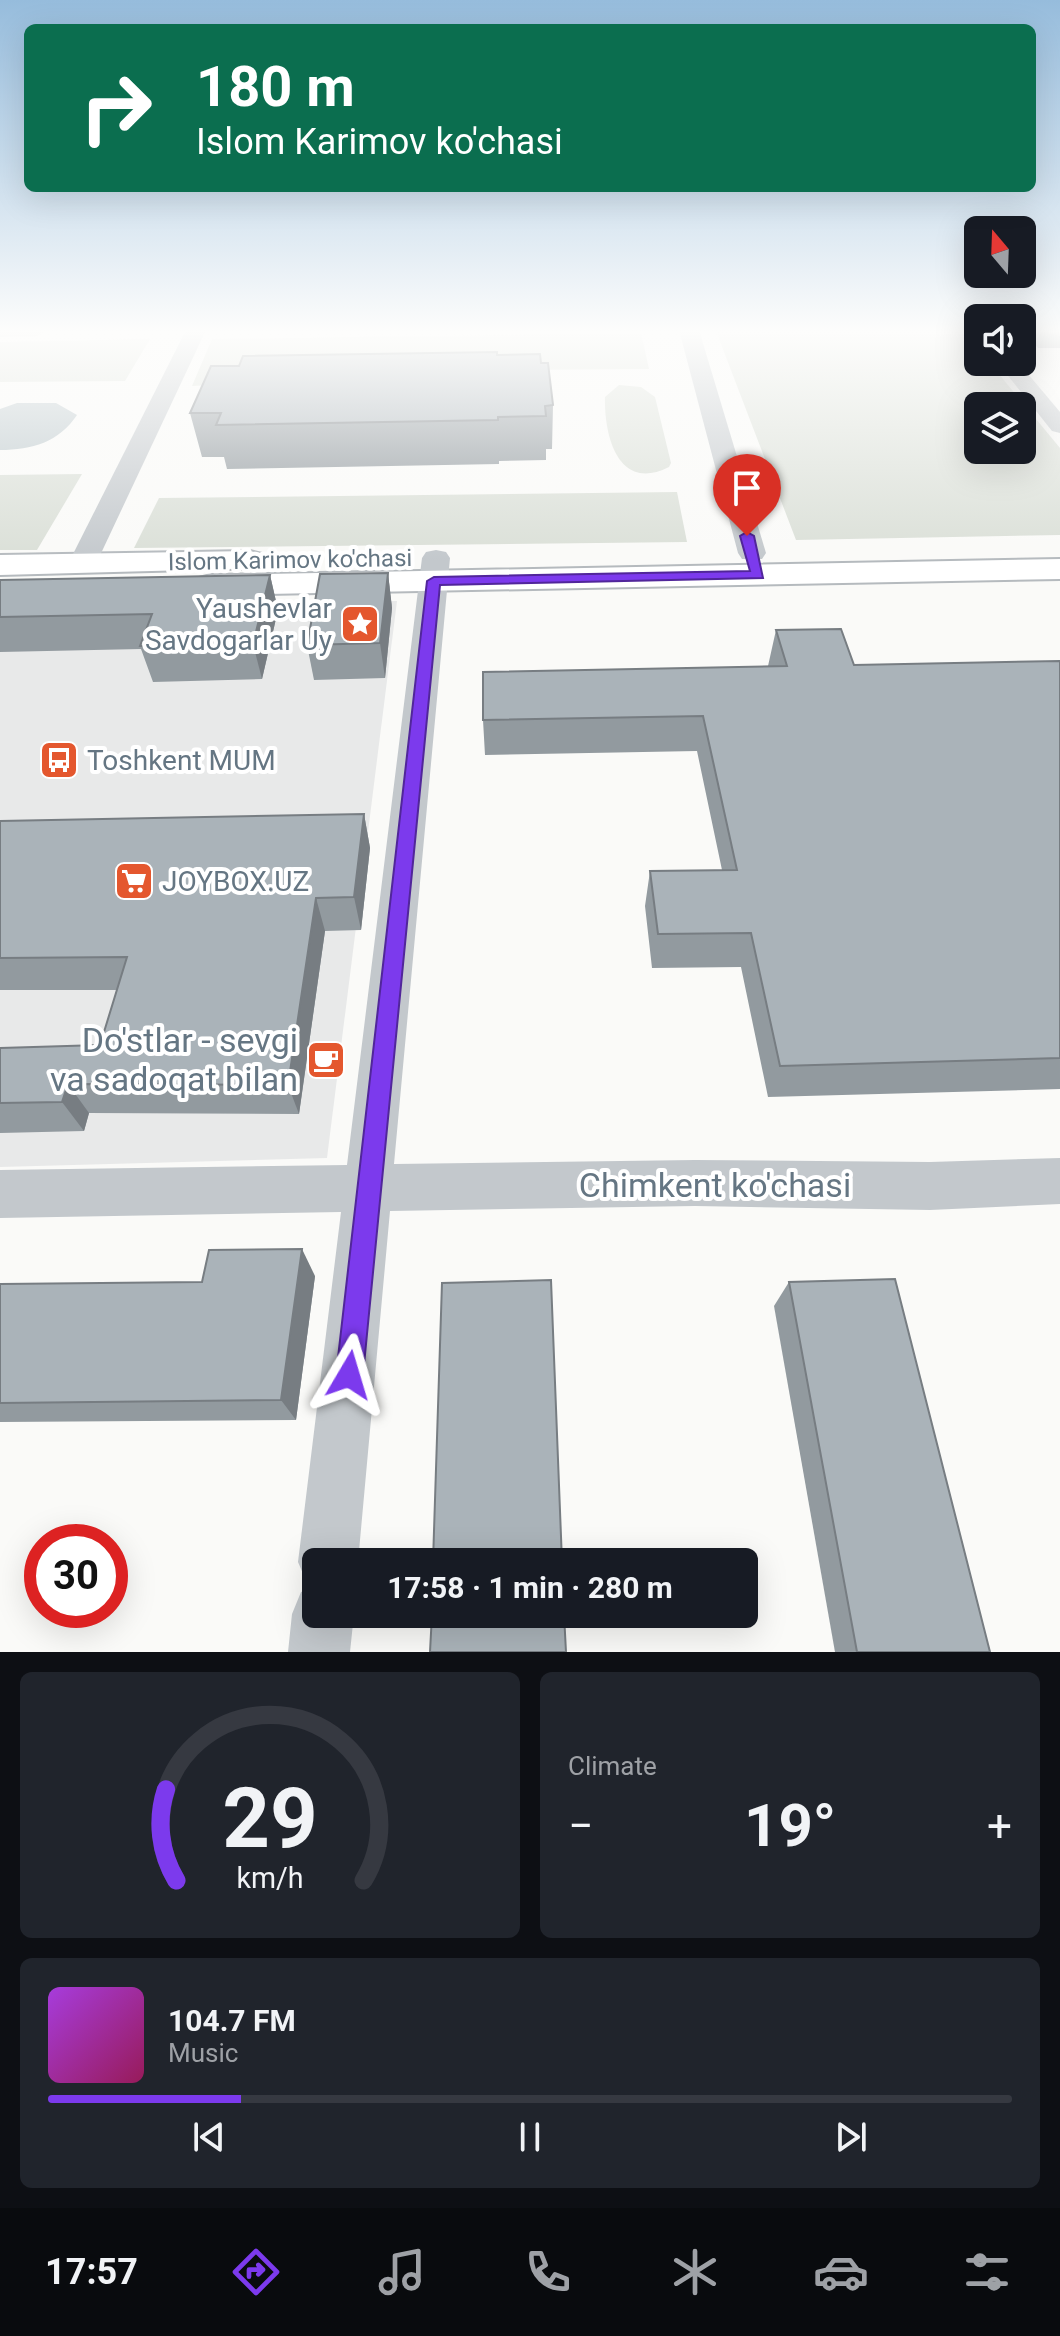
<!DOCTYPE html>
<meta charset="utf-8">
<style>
:root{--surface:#171b24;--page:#20242c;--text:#f1f3f6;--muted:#9ea1a6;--line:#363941;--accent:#7c3aed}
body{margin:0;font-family:Roboto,sans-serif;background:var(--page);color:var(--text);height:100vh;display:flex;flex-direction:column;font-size:30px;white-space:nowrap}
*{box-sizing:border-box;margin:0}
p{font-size:26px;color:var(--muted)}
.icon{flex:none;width:44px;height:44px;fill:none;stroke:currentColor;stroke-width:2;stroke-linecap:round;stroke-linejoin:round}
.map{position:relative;height:1652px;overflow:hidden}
.panel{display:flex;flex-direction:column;gap:20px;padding:20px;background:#0d0f14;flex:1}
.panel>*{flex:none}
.hud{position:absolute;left:24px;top:24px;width:1012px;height:168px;border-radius:12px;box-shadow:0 8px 32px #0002;background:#0b6e4f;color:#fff;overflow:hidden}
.needle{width:52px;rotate:341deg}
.controls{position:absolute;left:964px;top:216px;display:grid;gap:16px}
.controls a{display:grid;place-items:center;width:72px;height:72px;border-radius:12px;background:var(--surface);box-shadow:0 8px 32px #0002;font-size:40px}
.speed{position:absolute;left:24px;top:1524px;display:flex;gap:16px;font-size:40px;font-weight:700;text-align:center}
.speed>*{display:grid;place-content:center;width:104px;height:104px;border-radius:50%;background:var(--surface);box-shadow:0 8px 32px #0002;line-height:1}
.speed .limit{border:12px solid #d22;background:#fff;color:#111}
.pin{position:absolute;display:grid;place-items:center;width:68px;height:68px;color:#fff;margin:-82px -34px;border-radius:50% 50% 50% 0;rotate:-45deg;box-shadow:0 0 8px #0007}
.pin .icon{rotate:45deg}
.me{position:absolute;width:88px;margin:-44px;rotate:7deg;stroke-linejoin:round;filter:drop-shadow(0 0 6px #0008)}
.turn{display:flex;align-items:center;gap:28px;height:168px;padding:0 40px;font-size:36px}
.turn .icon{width:104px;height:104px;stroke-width:2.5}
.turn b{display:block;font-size:56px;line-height:68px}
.big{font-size:60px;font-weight:700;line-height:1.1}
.panel .card{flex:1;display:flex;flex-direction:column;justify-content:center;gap:12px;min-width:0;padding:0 28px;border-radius:12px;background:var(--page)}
.panel .dial{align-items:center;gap:0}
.dial svg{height:208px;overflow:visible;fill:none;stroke:var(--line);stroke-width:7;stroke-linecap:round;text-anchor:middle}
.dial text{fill:var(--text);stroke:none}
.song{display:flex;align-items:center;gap:24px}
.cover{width:96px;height:96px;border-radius:12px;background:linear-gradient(135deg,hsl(280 70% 55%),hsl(330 70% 35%))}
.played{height:8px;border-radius:4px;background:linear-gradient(90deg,var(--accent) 20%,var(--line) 20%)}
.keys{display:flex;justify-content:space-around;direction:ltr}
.heat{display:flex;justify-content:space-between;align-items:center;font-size:44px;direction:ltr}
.panel .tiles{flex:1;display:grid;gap:20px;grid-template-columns:1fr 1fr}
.card:last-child{grid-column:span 2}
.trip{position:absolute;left:302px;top:1548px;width:456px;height:80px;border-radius:12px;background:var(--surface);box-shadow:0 8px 32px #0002;font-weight:700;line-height:80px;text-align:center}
.tab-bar{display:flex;height:128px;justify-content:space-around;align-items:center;background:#090b0e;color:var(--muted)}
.tab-bar .icon{width:56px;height:56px}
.tab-bar .current{color:var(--accent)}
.tab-bar b{font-size:36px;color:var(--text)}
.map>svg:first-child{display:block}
.built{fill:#e8e9e9}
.green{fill:#dadfd7;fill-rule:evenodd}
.water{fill:#bbc7cb}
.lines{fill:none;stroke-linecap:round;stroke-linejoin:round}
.major-casing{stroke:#b5babe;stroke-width:4}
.minor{fill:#c3c8cc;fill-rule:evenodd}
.major{fill:#fff;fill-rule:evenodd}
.wall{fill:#929a9f}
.shaded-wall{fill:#777d82}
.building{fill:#aab3b9;stroke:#777d82;stroke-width:2}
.route{fill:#7c3aed;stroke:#51269a;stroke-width:2}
.labels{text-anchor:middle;stroke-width:8;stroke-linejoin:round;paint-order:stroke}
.far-street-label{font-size:24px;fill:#657683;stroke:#fff}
.poi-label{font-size:28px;fill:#657683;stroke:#fff;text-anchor:start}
.near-poi-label{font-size:34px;fill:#657683;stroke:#fff;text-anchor:end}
.near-street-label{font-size:34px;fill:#657683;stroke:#fff}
</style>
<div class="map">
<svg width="1060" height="1652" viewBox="0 0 1060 1652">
<rect width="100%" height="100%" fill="#fafaf8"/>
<!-- built -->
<polygon class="built" points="397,601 327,1158 0,1167 0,608"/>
<!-- green -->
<g class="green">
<path d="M963 330 978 349V362H989L1060 448V535L796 540 716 331ZM978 406H1022V450H978Z"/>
<polygon points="641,333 649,369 508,370 192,386 212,339"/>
<polygon points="150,339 125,381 0,382 0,342"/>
<path d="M619 385 641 387 655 397 671 463 669 467C617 493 604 434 605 397Z"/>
<polygon points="82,474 37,550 0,550 0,475"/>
<polygon points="677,492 687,542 134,548 159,498"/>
</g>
<!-- water -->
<path class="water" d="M17 403H56L77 415C59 442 32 450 0 450V409Z"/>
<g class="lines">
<!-- major casing -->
<g class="major-casing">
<g id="major">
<polygon points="250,551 262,554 267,561 262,568 0,575 0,555"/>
<polygon points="1060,559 1060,579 211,595 199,592 194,585 199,578 211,575"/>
</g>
</g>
<!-- minor -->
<g class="minor">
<polygon points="0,330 47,330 37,336 0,337"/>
<polygon points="186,330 206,330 96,564 92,570 72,570 68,564"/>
<polygon points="679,330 699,330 766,553 762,559 742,559 738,553"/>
<polygon points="997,362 1018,362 1060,412 1060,433 1052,431"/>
<polygon points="436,550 446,552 450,558 394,1164 695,1160 930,1162 1060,1158 1060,1204 930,1210 695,1206 390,1211 358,1562 316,1562 316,1614 354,1614 350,1652 288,1652 292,1614 301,1592 315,1587 307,1583 298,1562 341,1212 0,1218 0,1170 347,1165 422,558 426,552"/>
</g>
<!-- major -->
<use href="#major" class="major"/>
</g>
<!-- wall -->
<g class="wall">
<polygon points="1023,330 1060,330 1060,348 1038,348"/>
<polygon points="497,355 541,363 553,405 552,449 546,449 546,460 499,461 499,464 227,469 224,457 202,457 190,413"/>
<polygon points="388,573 392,608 385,678 314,680 307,645"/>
<polygon points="270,575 278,610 262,679 153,682 141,649 0,652 0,580"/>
<polygon points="776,630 854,665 1060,661 1060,1089 768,1097 741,967 652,968 645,906 650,871 722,870 697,751 485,755 483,720 768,666"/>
<polygon points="364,814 370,848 361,930 325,931 299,1114 89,1113 84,1131 0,1133 0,1048 100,1045 117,990 0,990 0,821"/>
<polygon points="315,1276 296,1420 0,1422 0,1284 202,1282"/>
<polygon points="789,1282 990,1652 835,1652 774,1306"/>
</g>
<!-- shaded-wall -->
<g class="shaded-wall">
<polygon points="388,573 392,608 385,678 380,643"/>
<polygon points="270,575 278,610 262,679 253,644"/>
<polygon points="364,814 370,848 361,930 354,897"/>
<polygon points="316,898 325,931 299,1114 288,1085"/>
<polygon points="68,1084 89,1113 84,1131 62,1102"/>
<polygon points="302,1249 315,1276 296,1420 281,1400"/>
</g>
<!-- building -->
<g class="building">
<polygon points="497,352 497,355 540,354 541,363 548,363 553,405 545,406 546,416 498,417 498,420 216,425 221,413 190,413 211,366 239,366 243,356"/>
<polygon points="388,573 380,643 307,645 320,574"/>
<polygon points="270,575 253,644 140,646 152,614 0,617 0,580"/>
<polygon points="841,629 854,665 1060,661 1060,1058 780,1066 751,933 658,934 650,871 737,870 703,716 483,720 483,672 787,666 776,630"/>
<polygon points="364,814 354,897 316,898 288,1085 68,1084 62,1102 0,1103 0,1048 100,1045 127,957 0,958 0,821"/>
<polygon points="302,1249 281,1400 0,1403 0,1284 202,1282 209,1250"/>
<polygon points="895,1279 990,1652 857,1652 789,1282"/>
<polygon points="551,1280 562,1562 433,1562 442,1283"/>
<polygon points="432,1614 564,1614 566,1652 430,1652"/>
</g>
<!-- sky -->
<linearGradient id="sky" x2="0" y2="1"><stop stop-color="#96bcdc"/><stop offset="0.59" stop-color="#fdfdfc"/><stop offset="1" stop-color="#fdfdfc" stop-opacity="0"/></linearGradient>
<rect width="1060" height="562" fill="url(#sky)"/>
<!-- route -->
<polygon class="route" points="747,532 754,536 763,578 440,585 363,1375 359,1385 349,1389 340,1385 336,1375 427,581 434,577 750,571 740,536"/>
<!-- icons -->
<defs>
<g id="sight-square" transform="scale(2)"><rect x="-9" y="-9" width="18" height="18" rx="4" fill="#e4572e" stroke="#fff"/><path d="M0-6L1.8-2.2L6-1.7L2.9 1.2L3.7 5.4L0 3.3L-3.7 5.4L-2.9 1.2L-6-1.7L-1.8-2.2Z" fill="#fff"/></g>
<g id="bus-square" transform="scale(2)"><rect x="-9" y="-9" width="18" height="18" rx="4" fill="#e4572e" stroke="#fff"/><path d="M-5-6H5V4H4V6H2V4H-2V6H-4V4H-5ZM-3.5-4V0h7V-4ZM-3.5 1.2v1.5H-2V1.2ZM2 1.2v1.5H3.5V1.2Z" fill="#fff"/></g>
<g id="supermarket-square" transform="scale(2)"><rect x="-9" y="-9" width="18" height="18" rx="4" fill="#e4572e" stroke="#fff"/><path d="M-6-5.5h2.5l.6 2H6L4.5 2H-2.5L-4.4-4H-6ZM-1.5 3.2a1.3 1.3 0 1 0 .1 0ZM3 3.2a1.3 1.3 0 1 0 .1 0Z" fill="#fff"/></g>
<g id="cafe-square" transform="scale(2)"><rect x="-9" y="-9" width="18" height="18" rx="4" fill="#e4572e" stroke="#fff"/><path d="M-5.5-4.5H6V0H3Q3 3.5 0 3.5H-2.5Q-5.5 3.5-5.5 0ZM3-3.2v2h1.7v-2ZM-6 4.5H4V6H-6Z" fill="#fff"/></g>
</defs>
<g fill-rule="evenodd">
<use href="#sight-square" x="360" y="624"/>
<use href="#bus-square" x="59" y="760"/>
<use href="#supermarket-square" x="134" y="881"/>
<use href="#cafe-square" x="326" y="1060"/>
</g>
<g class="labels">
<!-- far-street labels -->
<g class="far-street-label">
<text transform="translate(290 560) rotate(-1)" y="8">Islom Karimov ko'chasi</text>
</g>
<!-- poi labels -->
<g class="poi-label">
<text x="332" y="618" text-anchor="end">Yaushevlar<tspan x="332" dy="32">Savdogarlar Uy</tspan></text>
<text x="87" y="770">Toshkent MUM</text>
<text x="162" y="891">JOYBOX.UZ</text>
</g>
<!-- near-poi labels -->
<g class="near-poi-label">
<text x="298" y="1052">Do'stlar - sevgi<tspan x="298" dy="39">va sadoqat bilan</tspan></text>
</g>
<!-- near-street labels -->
<g class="near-street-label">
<text x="715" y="1197">Chimkent ko'chasi</text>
</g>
</g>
</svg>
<div class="controls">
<a><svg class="needle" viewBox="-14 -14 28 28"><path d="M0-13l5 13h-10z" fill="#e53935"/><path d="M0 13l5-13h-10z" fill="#9ea1a6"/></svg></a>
<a><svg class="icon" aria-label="sound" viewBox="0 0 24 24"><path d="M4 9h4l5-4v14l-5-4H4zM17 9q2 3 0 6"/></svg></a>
<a><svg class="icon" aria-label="layers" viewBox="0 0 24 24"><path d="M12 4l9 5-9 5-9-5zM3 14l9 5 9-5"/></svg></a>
</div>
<div class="speed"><div class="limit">30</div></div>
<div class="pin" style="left:747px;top:536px;background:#d93025"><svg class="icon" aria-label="arrive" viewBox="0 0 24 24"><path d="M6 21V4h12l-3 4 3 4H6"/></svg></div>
<svg class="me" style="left:349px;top:1375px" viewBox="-20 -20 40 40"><path d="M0-17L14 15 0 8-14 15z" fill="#7c3aed" stroke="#fff" stroke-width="4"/></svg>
<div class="trip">17:58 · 1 min · 280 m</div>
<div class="hud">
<div class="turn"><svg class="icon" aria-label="right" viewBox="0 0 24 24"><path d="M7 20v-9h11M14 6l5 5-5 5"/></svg><div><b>180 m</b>Islom Karimov ko'chasi</div></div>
</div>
</div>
<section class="panel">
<div class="tiles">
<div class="card dial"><svg viewBox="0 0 100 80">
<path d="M14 69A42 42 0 1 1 86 69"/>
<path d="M14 69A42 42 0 0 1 10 34" stroke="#7c3aed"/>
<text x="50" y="56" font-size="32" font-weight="700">29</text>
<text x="50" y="72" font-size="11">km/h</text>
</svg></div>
<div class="card"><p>Climate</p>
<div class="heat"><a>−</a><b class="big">19°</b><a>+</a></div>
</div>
<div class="card">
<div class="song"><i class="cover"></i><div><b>104.7 FM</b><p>Music</p></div></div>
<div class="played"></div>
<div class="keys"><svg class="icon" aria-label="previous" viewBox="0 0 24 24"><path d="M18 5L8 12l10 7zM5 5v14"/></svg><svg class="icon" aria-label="pause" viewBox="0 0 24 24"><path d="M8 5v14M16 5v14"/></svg><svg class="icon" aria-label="next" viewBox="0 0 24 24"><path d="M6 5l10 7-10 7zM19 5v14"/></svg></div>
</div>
</div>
</section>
<nav class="tab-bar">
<b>17:57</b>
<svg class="icon current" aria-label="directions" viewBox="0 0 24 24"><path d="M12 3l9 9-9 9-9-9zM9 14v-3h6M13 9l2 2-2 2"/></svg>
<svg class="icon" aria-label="music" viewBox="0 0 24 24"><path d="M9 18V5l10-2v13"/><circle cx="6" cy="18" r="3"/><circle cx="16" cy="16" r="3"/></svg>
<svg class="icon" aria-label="phone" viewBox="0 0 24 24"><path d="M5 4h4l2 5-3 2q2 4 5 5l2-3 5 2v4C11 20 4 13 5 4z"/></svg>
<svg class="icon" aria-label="climate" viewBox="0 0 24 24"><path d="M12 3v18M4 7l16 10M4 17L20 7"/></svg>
<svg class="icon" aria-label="car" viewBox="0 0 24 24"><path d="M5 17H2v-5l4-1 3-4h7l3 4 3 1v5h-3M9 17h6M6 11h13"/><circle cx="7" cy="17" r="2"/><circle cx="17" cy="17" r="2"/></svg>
<svg class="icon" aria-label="filters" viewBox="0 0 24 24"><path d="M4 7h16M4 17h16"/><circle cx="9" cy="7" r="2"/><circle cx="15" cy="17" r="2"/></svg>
</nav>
